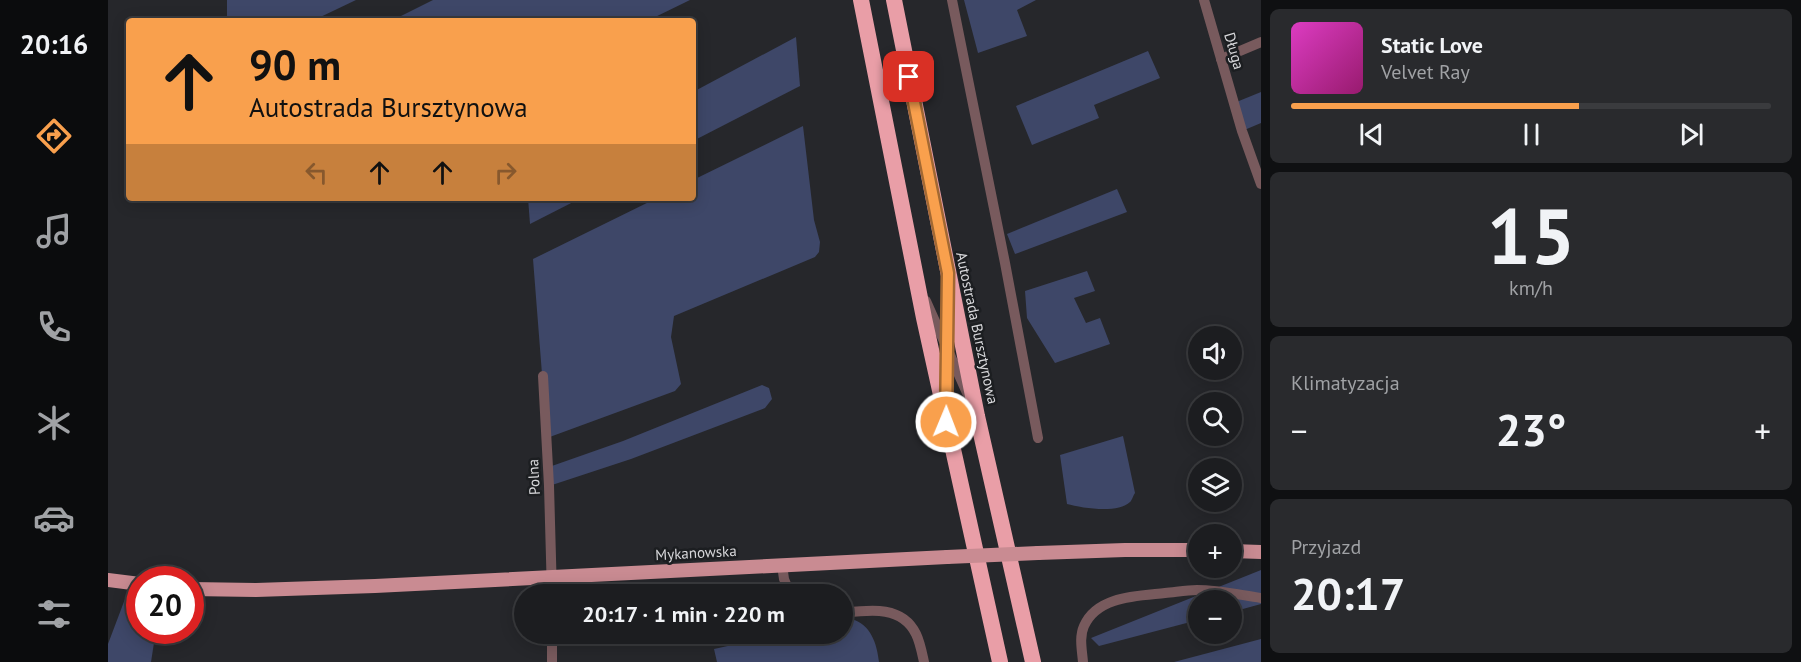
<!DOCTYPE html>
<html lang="pl">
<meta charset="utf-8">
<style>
:root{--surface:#1c1d20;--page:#292a2d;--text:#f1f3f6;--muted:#a0a2a5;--line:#3a3b3e;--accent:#f9a04d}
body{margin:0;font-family:"PT Sans",sans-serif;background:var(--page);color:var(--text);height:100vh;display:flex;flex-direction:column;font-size:22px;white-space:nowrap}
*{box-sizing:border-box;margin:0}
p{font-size:20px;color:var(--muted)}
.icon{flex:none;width:33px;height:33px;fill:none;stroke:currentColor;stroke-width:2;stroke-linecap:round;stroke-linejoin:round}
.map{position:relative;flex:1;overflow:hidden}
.drawer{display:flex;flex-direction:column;gap:9px;padding:9px;background:#0f1012;width:540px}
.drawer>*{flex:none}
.hud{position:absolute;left:18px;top:18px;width:570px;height:183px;border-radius:6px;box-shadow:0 3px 15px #0003,0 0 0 2px var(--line);background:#f9a04d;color:#111;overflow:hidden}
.buttons{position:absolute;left:1080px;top:326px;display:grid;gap:12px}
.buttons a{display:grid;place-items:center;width:54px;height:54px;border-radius:50%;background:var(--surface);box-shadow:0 3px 15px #0003,0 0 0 2px var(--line);font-size:30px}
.speed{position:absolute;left:18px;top:566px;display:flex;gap:12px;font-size:30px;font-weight:700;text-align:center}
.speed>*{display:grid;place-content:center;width:78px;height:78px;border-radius:50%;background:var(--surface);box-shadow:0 3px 15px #0003,0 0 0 2px var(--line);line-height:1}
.speed .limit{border:9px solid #d22;background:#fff;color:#111}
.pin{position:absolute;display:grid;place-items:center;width:51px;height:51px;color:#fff;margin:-26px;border-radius:12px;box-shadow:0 3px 9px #0006}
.me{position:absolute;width:66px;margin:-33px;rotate:1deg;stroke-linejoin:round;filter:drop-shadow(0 0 4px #0008)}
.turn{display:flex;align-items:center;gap:21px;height:126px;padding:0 24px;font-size:27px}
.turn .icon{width:78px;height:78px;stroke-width:2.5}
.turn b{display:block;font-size:42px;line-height:51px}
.lanes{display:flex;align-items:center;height:57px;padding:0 24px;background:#0003;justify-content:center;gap:30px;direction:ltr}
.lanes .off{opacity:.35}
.big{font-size:45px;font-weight:700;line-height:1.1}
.drawer .card{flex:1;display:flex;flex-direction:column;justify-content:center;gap:9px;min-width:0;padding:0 21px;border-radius:9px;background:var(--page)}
.drawer .dial{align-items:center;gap:0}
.dial b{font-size:78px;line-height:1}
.song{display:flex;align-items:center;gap:18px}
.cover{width:72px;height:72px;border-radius:9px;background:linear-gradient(135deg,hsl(310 70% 55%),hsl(320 70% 35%))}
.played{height:6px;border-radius:3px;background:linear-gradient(90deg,var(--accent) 60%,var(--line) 60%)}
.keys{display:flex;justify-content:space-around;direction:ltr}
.heat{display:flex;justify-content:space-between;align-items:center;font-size:33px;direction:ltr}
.trip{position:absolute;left:406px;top:584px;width:339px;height:60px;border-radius:30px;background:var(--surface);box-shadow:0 3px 15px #0003,0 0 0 2px var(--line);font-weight:700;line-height:60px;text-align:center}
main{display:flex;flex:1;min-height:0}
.menu{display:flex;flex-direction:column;width:108px;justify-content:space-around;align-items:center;background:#0b0c0d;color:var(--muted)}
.menu .icon{width:42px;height:42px}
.menu .selected{color:var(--accent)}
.menu b{font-size:27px;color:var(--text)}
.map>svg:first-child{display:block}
.green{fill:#3e4768}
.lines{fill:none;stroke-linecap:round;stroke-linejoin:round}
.minor{stroke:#785a5d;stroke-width:10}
.major{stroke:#c98b92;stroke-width:14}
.highway{stroke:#e99ea7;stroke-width:16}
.major-bridge{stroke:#c98b92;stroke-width:14}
.route-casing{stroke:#a26832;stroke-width:15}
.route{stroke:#f9a04d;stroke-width:10}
.labels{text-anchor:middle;stroke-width:5;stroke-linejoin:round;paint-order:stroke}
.street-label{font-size:15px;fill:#d7d7da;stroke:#1c1e21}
</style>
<main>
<nav class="menu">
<b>20:16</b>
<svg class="icon selected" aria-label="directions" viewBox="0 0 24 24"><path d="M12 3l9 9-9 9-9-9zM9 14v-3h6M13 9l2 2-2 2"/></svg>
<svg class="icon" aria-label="music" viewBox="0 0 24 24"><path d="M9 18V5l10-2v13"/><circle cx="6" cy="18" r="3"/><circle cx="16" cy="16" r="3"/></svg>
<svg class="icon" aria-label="phone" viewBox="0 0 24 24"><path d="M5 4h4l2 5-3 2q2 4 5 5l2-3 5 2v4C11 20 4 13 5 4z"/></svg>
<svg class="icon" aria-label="climate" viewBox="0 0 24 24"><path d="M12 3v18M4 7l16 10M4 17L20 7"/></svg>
<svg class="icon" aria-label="car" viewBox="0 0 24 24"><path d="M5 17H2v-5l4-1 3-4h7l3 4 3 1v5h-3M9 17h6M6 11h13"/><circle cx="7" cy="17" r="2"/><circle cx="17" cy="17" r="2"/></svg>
<svg class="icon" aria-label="filters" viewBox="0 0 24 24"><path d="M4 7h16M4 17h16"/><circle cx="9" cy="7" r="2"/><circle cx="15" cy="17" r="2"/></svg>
</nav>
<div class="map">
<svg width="1153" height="662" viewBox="0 0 1153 662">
<rect width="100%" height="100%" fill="#26272b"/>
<!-- green -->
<g class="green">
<polygon points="119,0 248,0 204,21 119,21"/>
<polygon points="325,0 582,0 539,21 283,21"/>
<polygon points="856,0 928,0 909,10 919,36 870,53"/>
<polygon points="688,37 692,86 585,141 585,92"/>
<polygon points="1040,51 1052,78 986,105 991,118 924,145 908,106"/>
<polygon points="1153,92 1153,123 1134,131 1126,103"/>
<polygon points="695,126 706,220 712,242 711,252 707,257 566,316 563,337 573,384 567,391 439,438 425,259 549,198 585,198 585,180"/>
<polygon points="1009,189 1019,212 907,254 899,234"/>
<polygon points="420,198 473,198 422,224"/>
<polygon points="979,271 987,291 966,298 978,323 992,318 1002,344 947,363 919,318 917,291"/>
<polygon points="654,385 661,388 664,399 657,408 523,459 441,486 441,467 515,441"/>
<path d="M1015 436 1027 493C1026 494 1023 502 1022 502 1010 514 974 508 959 504L952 455Z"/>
<polygon points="1153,570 1153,604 1124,612 1124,600 1090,600 1090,620 991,646 983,638"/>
<polygon points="20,591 31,593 32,630 48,630 43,662 0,662 0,644"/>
<path d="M743 619C763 624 769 644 771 662H609L606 649 678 633H735V620Z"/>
<polygon points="1153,639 1153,662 1066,662"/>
</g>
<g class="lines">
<!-- minor -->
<g class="minor">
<polyline points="844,0 897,263 930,438"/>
<polyline points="1096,0 1134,131 1153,184"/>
<polyline points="1113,59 1153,42"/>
<polyline points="818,301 859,393"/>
<polyline points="435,376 441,486 444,594"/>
<polyline points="838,393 839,294"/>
<polyline points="674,565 676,579 682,594"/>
<path d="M735 613C761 610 794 605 808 634 812 642 814 653 816 662"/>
<polyline points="444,633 444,662"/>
<path d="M975 662C974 650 971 637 976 626 989 596 1029 596 1057 593 1068 592 1079 590 1089 590 1111 590 1132 595 1153 598"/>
</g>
<!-- major -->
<g class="major">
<polyline points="1124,551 1153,552"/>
<polyline points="930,553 1017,550 1090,550"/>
<polyline points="0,580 32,584"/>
<polyline points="82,589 148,590 267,586 839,557"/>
</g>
<!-- highway -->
<g class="highway">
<polyline points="753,0 816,318 892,662"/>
<polyline points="786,0 869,416 925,662"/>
</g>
<!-- major-bridge -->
<polyline class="major-bridge" points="839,557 930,553"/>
</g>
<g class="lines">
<!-- route casing -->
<g class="route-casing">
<polyline id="route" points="801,77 840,273 838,422"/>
</g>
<!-- route -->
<use href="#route" class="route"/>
</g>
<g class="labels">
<!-- street labels -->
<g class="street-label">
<text transform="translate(1126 51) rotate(74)" y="5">Długa</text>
<text transform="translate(869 328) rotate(78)" y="5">Autostrada Bursztynowa</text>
<text transform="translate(426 477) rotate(-93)" y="5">Polna</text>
<text transform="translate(588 553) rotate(-3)" y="5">Mykanowska</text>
</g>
</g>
</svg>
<div class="buttons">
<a><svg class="icon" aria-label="sound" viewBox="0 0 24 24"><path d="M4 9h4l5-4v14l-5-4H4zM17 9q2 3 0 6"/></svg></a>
<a><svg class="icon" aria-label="search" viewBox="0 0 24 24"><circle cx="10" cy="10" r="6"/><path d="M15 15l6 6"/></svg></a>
<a><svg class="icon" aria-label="layers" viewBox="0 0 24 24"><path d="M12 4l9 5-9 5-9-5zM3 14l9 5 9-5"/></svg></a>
<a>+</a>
<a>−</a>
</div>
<div class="speed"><div class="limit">20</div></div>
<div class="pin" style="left:801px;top:77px;background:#d93025"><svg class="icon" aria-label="arrive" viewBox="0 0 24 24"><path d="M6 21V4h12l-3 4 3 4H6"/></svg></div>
<svg class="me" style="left:838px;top:422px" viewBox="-20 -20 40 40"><circle r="17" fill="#f9a04d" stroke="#fff" stroke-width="3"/><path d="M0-11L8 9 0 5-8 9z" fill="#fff"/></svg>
<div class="trip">20:17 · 1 min · 220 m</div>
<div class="hud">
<div class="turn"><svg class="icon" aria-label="ahead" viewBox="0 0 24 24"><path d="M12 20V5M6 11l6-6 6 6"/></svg><div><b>90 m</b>Autostrada Bursztynowa</div></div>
<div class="lanes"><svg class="icon off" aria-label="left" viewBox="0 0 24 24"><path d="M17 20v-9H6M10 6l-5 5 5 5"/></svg><svg class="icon" aria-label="ahead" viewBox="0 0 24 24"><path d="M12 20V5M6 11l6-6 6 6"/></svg><svg class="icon" aria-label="ahead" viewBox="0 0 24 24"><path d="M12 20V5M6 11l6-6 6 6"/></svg><svg class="icon off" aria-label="right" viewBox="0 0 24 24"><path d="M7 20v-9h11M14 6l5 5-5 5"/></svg></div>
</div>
</div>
<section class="drawer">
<div class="card">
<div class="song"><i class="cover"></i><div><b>Static Love</b><p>Velvet Ray</p></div></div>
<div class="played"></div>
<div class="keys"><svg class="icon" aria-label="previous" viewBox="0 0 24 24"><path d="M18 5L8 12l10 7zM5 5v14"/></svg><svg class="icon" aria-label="pause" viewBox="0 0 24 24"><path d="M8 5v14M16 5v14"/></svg><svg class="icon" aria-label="next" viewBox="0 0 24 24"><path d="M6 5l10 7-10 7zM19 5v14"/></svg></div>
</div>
<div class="card dial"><b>15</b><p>km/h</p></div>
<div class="card"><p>Klimatyzacja</p>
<div class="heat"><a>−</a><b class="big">23°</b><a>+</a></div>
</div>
<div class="card"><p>Przyjazd</p><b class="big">20:17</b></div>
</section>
</main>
